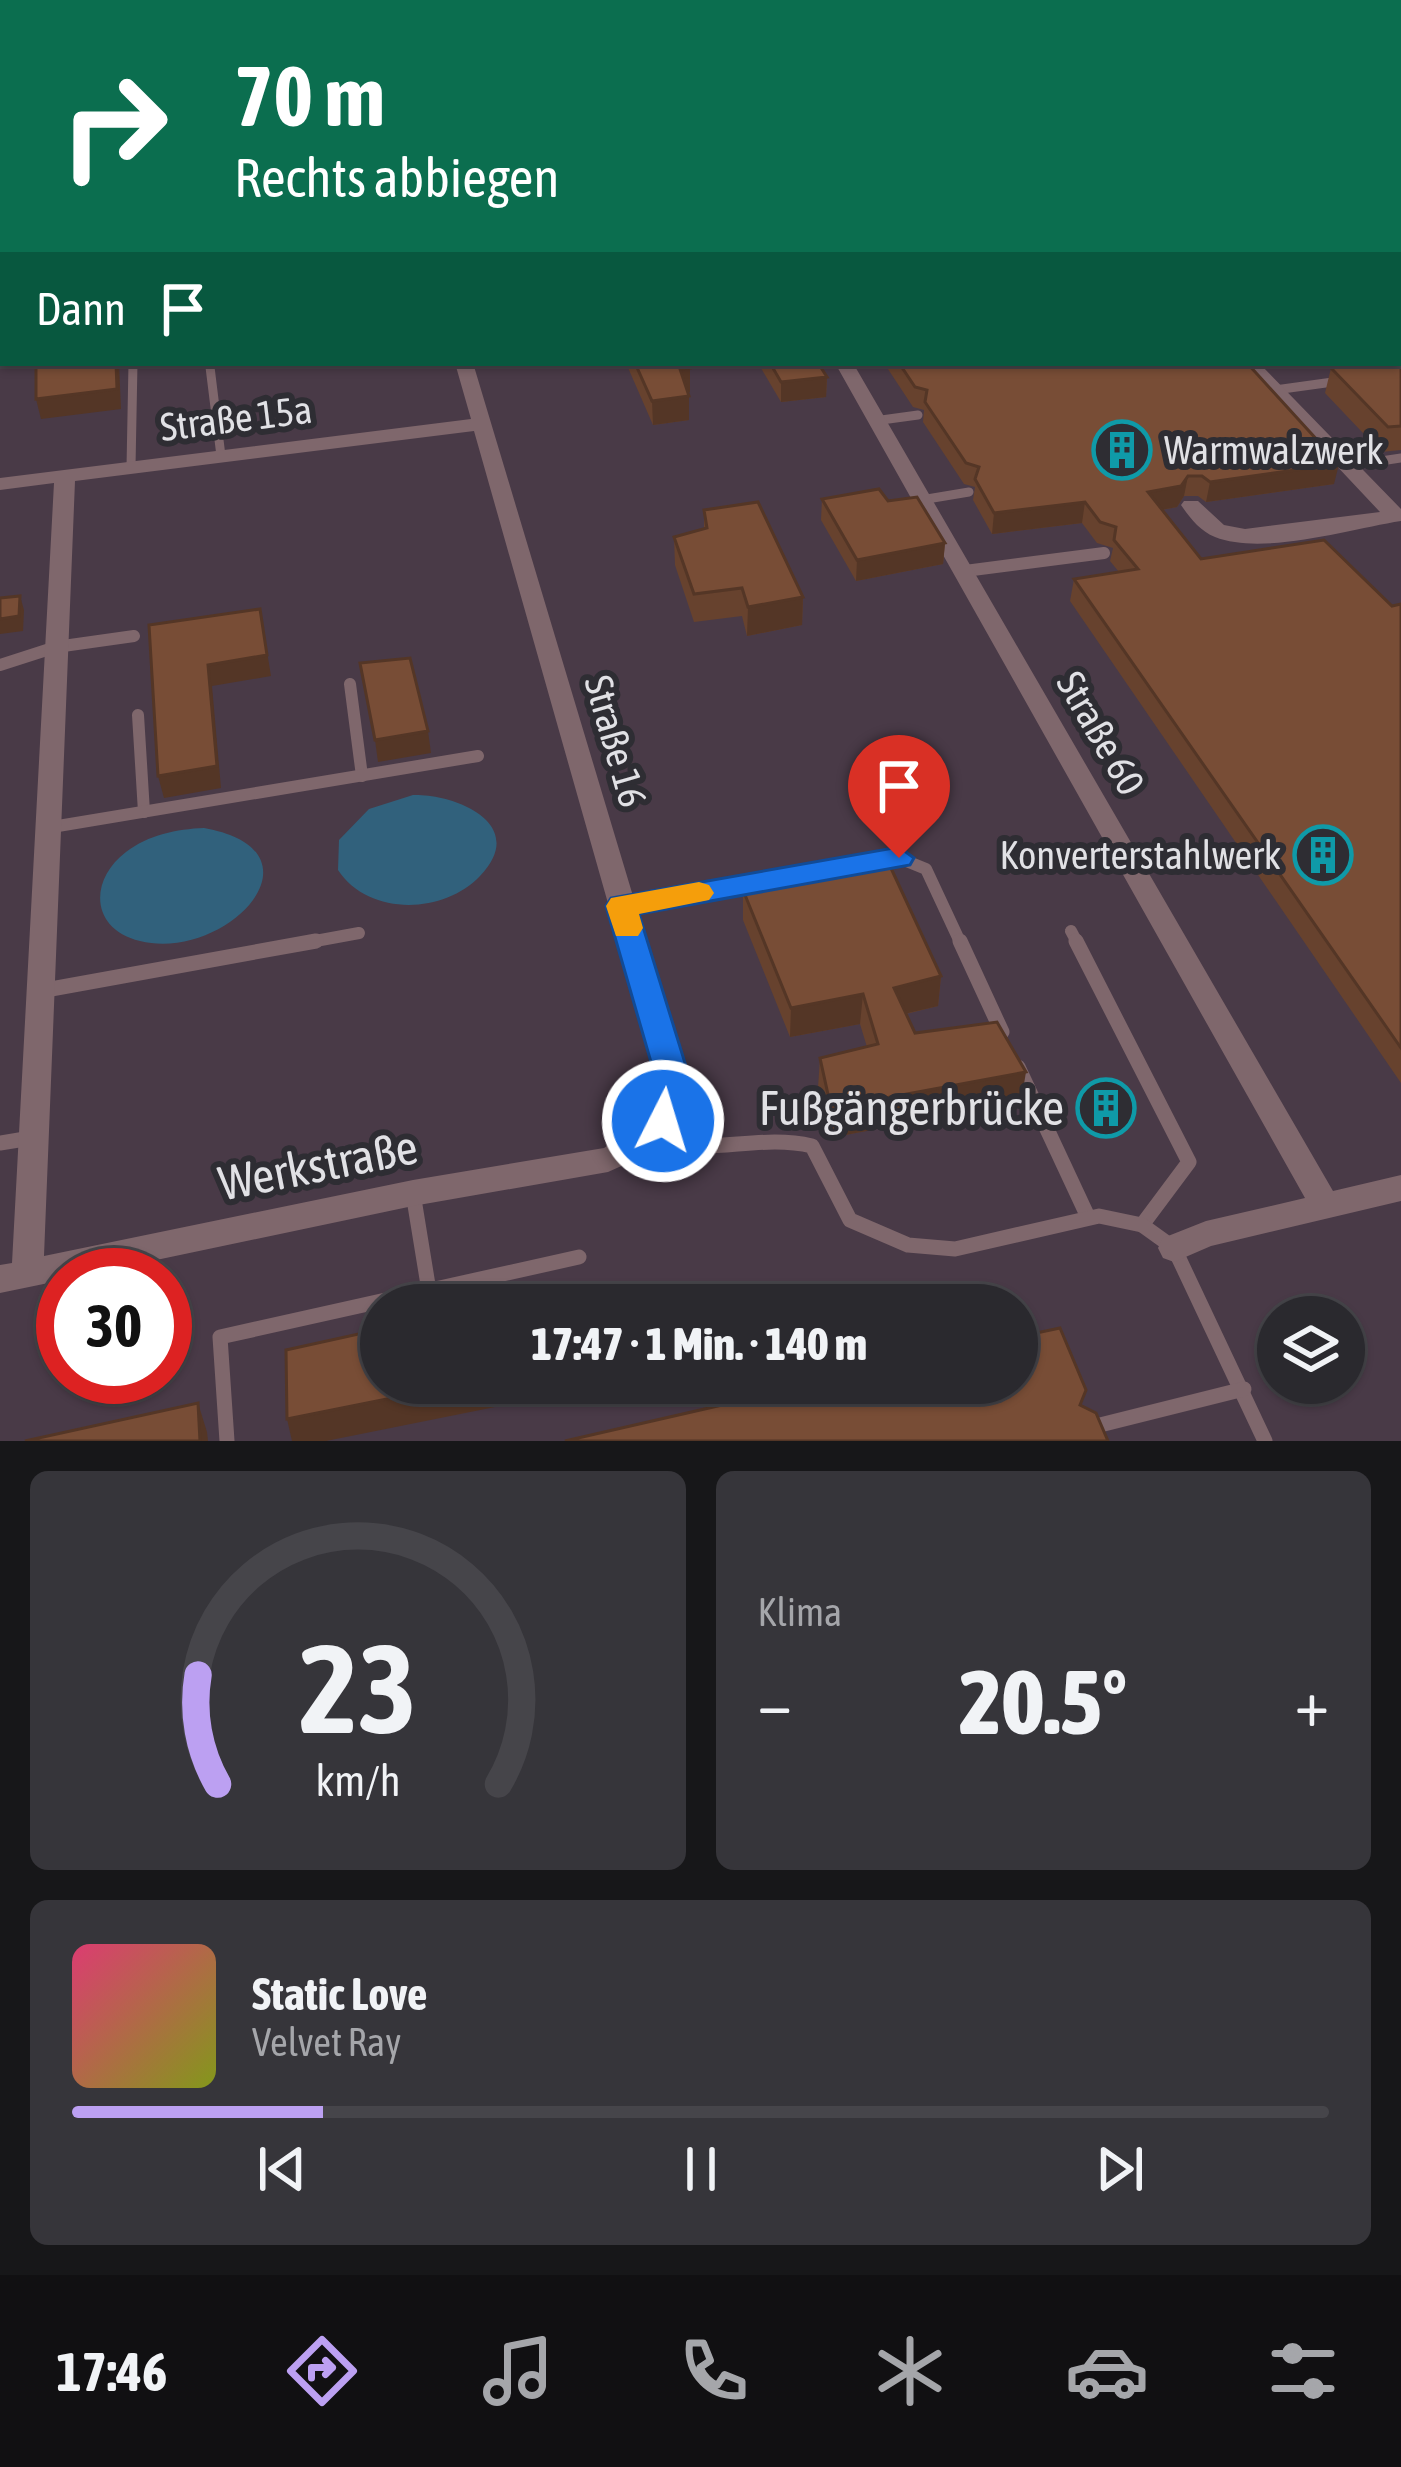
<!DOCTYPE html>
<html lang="de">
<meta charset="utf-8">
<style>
:root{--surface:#2a292e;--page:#36353a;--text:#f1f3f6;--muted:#a5a6aa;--line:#46454a;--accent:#bca0f2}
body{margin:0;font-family:"Asap Condensed",sans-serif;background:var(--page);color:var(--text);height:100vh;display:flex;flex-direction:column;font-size:45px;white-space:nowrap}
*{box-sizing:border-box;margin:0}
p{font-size:39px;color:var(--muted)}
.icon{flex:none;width:66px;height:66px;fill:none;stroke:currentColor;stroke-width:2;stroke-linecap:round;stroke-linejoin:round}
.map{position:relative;height:1441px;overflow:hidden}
.details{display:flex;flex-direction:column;gap:30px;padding:30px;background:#171719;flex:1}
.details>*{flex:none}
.hud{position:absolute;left:0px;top:0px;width:1401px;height:366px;box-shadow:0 3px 9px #0004,0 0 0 3px var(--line);background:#0b6e4f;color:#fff;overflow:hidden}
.fabs{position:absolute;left:1257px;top:1296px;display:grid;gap:24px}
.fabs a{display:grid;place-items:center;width:108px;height:108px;border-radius:50%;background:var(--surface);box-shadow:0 3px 9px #0004,0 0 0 3px var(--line);font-size:60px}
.speed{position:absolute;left:36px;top:1248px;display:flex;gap:24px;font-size:60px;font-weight:700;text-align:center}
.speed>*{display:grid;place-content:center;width:156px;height:156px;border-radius:50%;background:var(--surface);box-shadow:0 3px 9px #0004,0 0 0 3px var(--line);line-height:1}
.speed .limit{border:18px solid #d22;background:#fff;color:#111}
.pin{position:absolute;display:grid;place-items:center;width:102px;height:102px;color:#fff;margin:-123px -51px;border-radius:50% 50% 50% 0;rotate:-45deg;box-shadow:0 0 12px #0007}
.pin .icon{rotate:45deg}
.me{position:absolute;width:132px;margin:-66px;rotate:5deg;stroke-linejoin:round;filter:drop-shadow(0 0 9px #0008)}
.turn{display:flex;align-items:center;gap:42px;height:252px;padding:0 36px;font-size:54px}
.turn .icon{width:156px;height:156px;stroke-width:2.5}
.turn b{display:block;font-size:84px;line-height:102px}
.then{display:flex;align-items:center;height:114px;padding:0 36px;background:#0003;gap:24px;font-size:45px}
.big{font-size:90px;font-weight:800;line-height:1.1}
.details .card{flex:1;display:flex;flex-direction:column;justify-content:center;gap:18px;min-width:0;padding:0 42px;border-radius:18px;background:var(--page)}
.details .dial{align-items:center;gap:0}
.dial svg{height:312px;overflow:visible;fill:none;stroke:var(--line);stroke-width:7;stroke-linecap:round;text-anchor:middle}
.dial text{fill:var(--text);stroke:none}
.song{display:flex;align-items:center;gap:36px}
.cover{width:144px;height:144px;border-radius:18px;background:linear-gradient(135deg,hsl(340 70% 55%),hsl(70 70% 35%))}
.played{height:12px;border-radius:6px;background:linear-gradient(90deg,var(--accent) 20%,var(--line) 20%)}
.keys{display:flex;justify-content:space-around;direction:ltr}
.heat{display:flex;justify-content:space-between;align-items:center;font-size:66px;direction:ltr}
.details .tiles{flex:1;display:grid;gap:30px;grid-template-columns:1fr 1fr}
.card:last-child{grid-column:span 2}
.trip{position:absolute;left:360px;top:1284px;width:678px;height:120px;border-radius:60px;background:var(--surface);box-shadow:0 3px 9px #0004,0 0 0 3px var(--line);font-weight:800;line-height:120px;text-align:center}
.tabs{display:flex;height:192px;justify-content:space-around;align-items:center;background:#111012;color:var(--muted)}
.tabs .icon{width:84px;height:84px}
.tabs .current{color:var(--accent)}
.tabs b{font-size:54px;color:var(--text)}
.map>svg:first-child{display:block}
.industrial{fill:#493a47;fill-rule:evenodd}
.water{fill:#31617c}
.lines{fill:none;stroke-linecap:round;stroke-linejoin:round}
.service-far2{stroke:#7f676c;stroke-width:9}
.service-far1{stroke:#7f676c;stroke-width:12}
.service{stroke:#7f676c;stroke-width:15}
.minor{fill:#7f676c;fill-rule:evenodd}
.wall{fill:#67422e}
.shaded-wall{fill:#543626}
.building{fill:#784d36;stroke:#543626;stroke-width:3}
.route{fill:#1a73e8;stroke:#114b97;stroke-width:3}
.slow{fill:#f59e0b}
.labels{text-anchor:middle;stroke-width:12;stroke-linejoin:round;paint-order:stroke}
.street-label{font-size:39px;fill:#e1e1e5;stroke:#2e2d33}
.poi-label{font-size:39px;fill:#e1e1e5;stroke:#2e2d33;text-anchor:start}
.near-poi-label{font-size:48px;fill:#e1e1e5;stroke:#2e2d33;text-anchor:end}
.near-street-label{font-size:48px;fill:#e1e1e5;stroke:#2e2d33}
</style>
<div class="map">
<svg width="1401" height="1441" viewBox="0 0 1401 1441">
<rect width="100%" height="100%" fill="#38373e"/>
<!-- industrial -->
<path class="industrial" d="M0 0H1401V1441H0ZM3 3H1398V363H3ZM63 1275H165V1377H63ZM381 1305H1017V1383H381ZM1278 1317H1344V1383H1278Z"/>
<!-- water -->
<g class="water">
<path d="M413 795C458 794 529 825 480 876 443 915 368 916 338 870L339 840 369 809Z"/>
<path d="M204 828C331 851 227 962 140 941 90 929 89 880 126 852 148 835 177 829 204 828Z"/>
</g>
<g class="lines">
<!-- service-far2 -->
<g class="service-far2">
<polyline points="210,367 221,456"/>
<polyline points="1275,390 1340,381"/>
<polyline points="874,421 918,415"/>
<polyline points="1348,466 1401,458"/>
<polyline points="131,467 133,363"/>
<polyline points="921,500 969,492"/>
</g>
<!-- service-far1 -->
<g class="service-far1">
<polyline points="965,571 1104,553"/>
<polyline points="0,665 56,647 134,636"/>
<polyline points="350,684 362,776"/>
<polyline points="138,715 144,812"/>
<polyline points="46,828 478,756"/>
<polyline points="622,906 899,858 926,869 961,944"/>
<polyline points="1071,931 1078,944"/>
<polyline points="299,944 359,933"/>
</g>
<!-- service -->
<g class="service">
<polyline points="960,941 1002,1032"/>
<polyline points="1076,941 1189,1162 1142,1225"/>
<polyline points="40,991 316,941"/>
<polyline points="1018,1067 1088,1217"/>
<path d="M651 1138C705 1158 757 1133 812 1146L850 1220 908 1245 955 1249 1099 1216 1142 1225 1174 1248 1265 1441"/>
<polyline points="0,1143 31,1138"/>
<polyline points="413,1193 429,1291"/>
<polyline points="1088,1428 1244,1389"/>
<polyline points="227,1441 220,1337 579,1257"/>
</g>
<!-- minor -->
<g class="minor">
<polygon points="349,0 363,0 364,3 350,3"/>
<polygon points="645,0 660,0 663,3 648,3"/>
<polygon points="913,0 928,0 930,3 915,3"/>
<rect x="1398" y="235" width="3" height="10"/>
<path d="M455 363H473L687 1076 682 1106 666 1138 646 1155 608 1172 413 1206 85 1275H63V1280L0 1293V1265L12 1263 54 483 0 490V478L471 419ZM474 431 657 1076 652 1106 644 1121 604 1148 413 1180 44 1256 75 481Z"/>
<polygon points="835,363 853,363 1333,1191 1401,1175 1401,1201 1211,1246 1174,1262 1163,1258 1158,1248 1163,1238 1206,1221 1305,1198"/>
<path d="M1240 363H1259L1401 509V521C1350 529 1263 556 1215 537 1200 531 1190 518 1181 505L1184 501H1198L1224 525 1245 529 1380 512Z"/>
</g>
</g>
<!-- wall -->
<g class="wall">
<polygon points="1401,309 1401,450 1381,452 1325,393 1331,368 1365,363 1398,363"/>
<polygon points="215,363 235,363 235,365 219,367"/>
<polygon points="626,363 688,363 690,392 688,392 689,420 653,425"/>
<polygon points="758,363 818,363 827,377 826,397 781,402"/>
<polygon points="884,363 1247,363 1334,484 1206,502 1198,496 1184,496 1177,507 1162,510 1201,559 1392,606 1401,604 1401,1083 1070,601 1074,579 1119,572 1110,561 1113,548 1097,543 1082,523 992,534 973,500 975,487 964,484 923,422 924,410 913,407"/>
<polygon points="822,499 888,501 945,543 943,564 856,581 821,520"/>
<polygon points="704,510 803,597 802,625 747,636 742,616 694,622 675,565 674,537 704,529"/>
<polygon points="743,890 941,976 938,1006 906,1014 915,1033 1021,1102 829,1138 818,1088 820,1058 867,1047 860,1024 790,1037 743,920"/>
</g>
<!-- shaded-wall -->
<g class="shaded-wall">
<polygon points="3,294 3,314 0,315 0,295"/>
<polygon points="1398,342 1401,342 1401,365 1398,363"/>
<polygon points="116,363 119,363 121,409 41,419 36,399"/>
<polygon points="690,368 690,392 680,393 680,369"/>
<polygon points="827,377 826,397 781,402 781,382"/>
<polygon points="689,396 689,420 653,425 652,401"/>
<polygon points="1339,464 1334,484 1206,502 1210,482"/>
<polygon points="1188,476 1184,496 1177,507 1144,513 1148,492"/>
<polygon points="1085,502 1082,523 992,534 994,513"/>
<polygon points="945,543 943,564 856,581 857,560"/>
<polygon points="20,596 24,610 23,631 0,634 0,619"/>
<polygon points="803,597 802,625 747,636 748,607"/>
<polygon points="260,609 271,676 212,686 221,788 164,798 158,776 208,665"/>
<polygon points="428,731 431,753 378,762 375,740"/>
<polygon points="941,976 938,1006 891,1017 894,988"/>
<polygon points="863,994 860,1024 790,1037 791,1008"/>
<polygon points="1026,1072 1021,1102 829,1138 831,1108"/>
<polygon points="467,1383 589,1383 590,1388 326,1441 292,1441 287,1419"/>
<polygon points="198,1403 207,1432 208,1441 200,1441"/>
</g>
<!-- building -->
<g class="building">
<polygon points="0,0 186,0 187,3 3,3 3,294 0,295"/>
<polygon points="415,0 451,0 452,3 417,3"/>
<polygon points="501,0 541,0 542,3 502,3"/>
<rect x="1398" y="309" width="3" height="33"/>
<polygon points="1398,360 1401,360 1401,426 1388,427 1331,368 1375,363 1398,363"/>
<polygon points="36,363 116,363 117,389 36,399"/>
<polygon points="635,363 688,363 690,368 680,369 689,396 652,401"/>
<polygon points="770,363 818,363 827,377 781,382"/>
<polygon points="899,363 1247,363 1339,464 1210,482 1202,476 1188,476 1181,486 1148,492 1201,559 1324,540 1392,606 1401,604 1401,1048 1074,579 1138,569 1114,540 1116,527 1100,522 1085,502 994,513 975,479 979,467 966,463 925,402 927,390 915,387"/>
<polygon points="879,489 888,501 917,497 945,543 857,560 822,499"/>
<polygon points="758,502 803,597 748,607 742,588 694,594 674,537 707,528 704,510"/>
<polygon points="20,596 19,616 0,619 0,598"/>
<polygon points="260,609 267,655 208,665 217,766 158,776 149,625"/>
<polygon points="410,658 428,731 375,740 360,663"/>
<polygon points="890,866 941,976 894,988 915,1033 997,1022 1026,1072 831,1108 820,1058 878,1044 863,994 791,1008 743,890"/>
<polygon points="571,1287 575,1305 491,1305"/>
<polygon points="1060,1328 1086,1390 1080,1405 1096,1413 1108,1441 565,1441 818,1383 1017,1383 1017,1337"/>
<polygon points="381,1329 381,1383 467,1383 287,1419 286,1350"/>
<polygon points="198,1403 200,1441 25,1441"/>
</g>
<!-- route -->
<polygon class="route" points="899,847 914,858 910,865 639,914 689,1076 688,1100 675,1131 663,1135 651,1131 646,1121 655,1100 655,1076 606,906 611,898"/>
<!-- slow -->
<polygon class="slow" points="699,882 709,885 714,893 709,900 639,914 643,928 638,936 616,936 606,906 611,898"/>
<!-- icons -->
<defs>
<g id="building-ring" transform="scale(3)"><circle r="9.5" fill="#2e2d33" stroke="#0f9aa8" stroke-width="1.5"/><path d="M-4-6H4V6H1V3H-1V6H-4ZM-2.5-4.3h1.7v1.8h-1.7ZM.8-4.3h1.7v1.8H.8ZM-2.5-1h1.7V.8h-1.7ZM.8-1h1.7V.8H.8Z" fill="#0f9aa8"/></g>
</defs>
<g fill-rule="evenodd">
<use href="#building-ring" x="1122" y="450"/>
<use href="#building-ring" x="1323" y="855"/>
<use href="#building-ring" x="1106" y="1108"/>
</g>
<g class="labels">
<!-- street labels -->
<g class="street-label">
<text transform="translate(236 418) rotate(-7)" y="14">Straße 15a</text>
<text transform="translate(1101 733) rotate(60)" y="14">Straße 60</text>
<text transform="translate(616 741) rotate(74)" y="14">Straße 16</text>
</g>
<!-- poi labels -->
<g class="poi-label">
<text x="1164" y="464">Warmwalzwerk</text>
<text x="1281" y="869" text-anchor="end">Konverterstahlwerk</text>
</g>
<!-- near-poi labels -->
<g class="near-poi-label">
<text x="1064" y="1125">Fußgängerbrücke</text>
</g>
<!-- near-street labels -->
<g class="near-street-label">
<text transform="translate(318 1165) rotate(-11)" y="17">Werkstraße</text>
</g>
</g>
</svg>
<div class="fabs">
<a><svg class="icon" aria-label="layers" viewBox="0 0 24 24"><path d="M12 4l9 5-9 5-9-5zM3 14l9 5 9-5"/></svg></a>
</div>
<div class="speed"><div class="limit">30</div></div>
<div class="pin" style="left:899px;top:858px;background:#d93025"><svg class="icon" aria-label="arrive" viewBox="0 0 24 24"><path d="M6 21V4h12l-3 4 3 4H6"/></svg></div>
<svg class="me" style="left:663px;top:1121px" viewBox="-20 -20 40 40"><circle r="17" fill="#1a73e8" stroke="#fff" stroke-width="3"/><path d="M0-11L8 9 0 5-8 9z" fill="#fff"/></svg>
<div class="trip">17:47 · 1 Min. · 140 m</div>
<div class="hud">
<div class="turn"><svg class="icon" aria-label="right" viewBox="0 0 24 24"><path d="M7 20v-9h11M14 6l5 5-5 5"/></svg><div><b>70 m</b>Rechts abbiegen</div></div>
<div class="then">Dann<svg class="icon" aria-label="arrive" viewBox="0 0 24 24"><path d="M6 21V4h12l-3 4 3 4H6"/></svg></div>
</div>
</div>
<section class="details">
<div class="tiles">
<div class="card dial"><svg viewBox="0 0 100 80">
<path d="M14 69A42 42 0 1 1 86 69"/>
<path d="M14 69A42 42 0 0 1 9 41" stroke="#bca0f2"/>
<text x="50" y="56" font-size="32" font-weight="700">23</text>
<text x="50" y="72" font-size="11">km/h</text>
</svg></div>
<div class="card"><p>Klima</p>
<div class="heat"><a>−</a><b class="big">20.5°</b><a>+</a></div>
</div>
<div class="card">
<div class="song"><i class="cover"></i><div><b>Static Love</b><p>Velvet Ray</p></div></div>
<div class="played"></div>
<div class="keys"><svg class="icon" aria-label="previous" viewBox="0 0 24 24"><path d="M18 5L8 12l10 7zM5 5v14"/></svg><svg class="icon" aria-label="pause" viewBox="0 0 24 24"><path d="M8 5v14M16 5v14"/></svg><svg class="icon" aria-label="next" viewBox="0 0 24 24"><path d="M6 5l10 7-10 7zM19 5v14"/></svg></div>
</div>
</div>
</section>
<nav class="tabs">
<b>17:46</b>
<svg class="icon current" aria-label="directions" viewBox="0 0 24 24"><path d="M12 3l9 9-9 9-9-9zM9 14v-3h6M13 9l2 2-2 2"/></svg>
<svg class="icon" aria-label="music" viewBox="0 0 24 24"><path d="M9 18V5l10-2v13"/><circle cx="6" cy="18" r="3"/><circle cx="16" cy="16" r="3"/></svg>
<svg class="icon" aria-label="phone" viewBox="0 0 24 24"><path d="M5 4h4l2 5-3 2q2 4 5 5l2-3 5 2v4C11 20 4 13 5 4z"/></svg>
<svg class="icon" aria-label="climate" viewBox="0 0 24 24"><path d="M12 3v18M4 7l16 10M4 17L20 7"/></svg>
<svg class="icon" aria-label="car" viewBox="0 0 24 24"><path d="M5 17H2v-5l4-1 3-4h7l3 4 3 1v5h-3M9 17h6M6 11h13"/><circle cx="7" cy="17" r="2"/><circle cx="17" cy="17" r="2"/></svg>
<svg class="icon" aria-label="filters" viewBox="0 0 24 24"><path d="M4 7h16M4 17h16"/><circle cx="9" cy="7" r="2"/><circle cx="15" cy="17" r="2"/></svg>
</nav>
